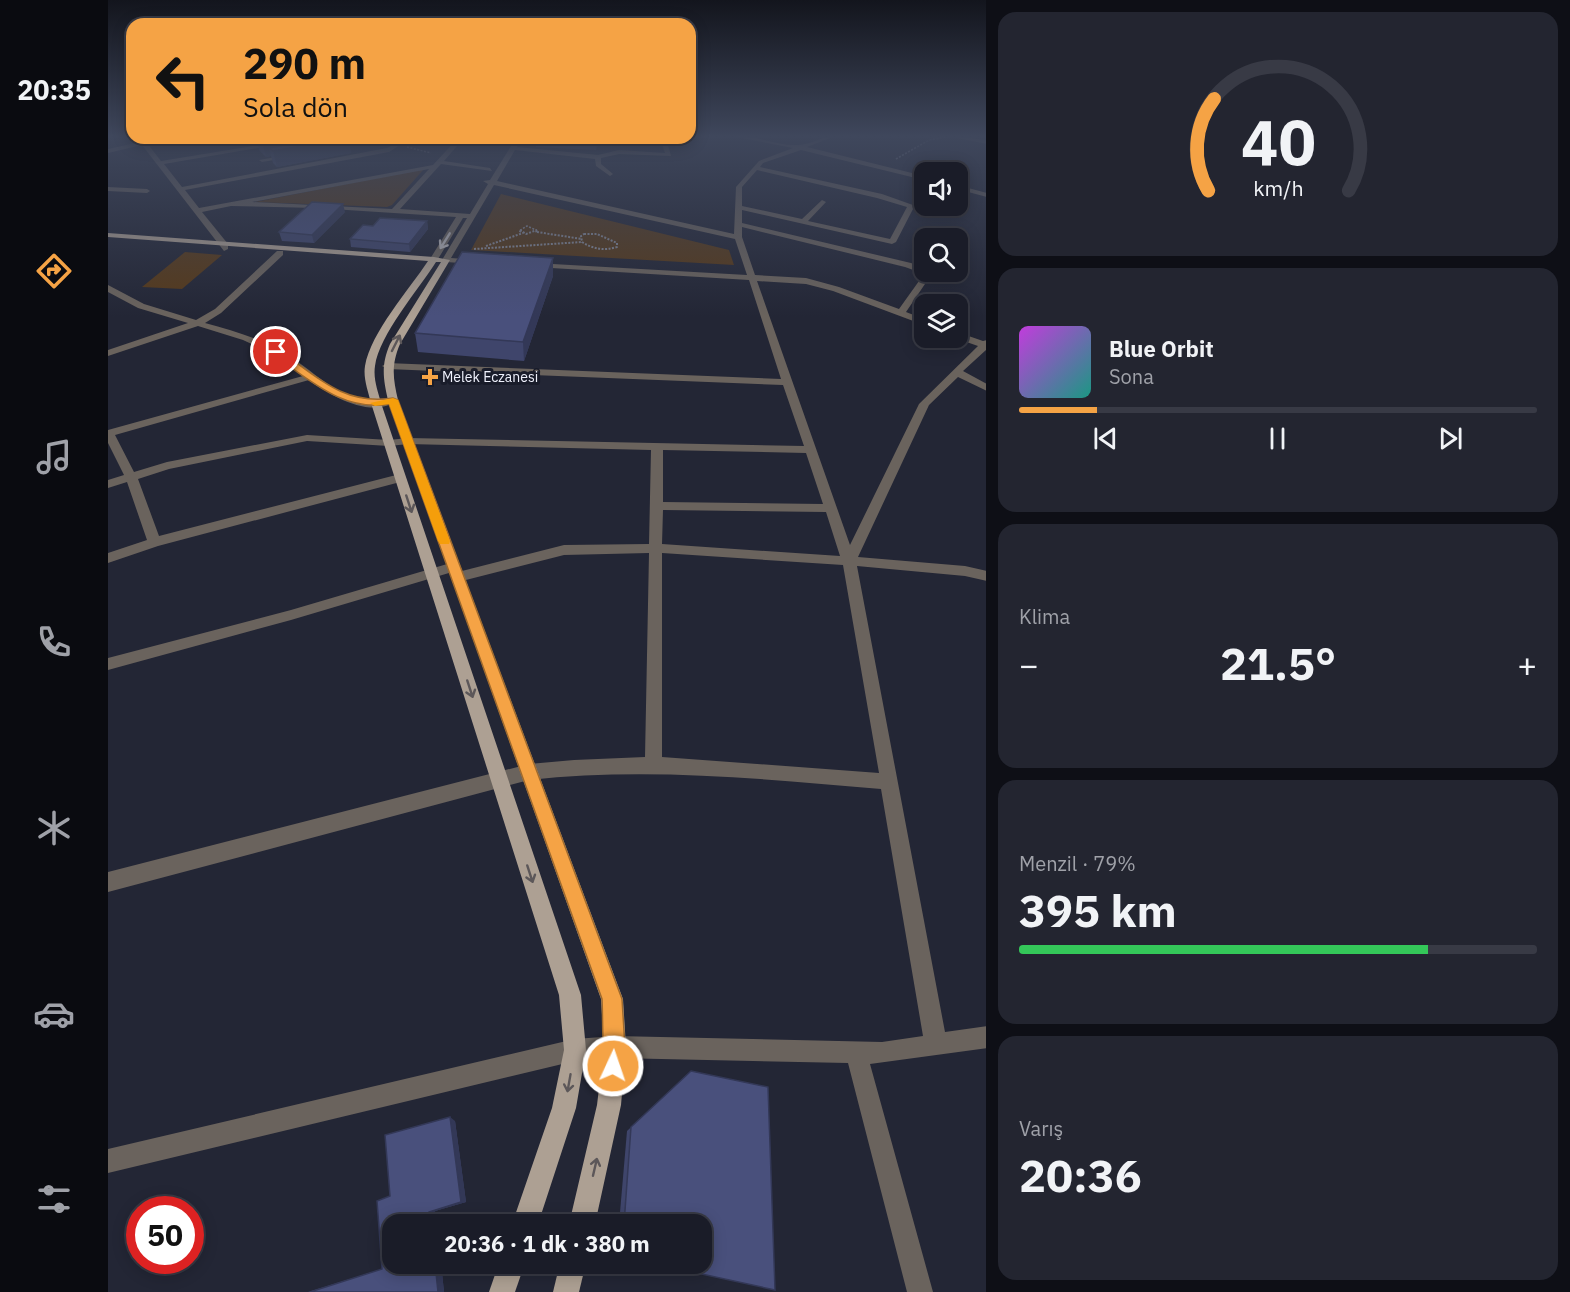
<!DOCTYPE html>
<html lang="tr">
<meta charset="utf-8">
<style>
:root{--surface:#1a1c28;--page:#232530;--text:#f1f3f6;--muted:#9fa1a8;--line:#383a45;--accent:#f5a345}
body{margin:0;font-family:"IBM Plex Sans",sans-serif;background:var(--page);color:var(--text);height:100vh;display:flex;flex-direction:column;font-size:22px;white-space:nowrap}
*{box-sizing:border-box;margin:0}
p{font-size:20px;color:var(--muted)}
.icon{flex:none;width:33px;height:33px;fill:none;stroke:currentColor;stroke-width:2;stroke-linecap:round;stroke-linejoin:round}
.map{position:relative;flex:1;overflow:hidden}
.side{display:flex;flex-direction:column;gap:12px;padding:12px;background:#0e0f16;width:584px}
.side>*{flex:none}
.banner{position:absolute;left:18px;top:18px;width:570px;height:126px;border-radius:18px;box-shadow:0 3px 15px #0003,0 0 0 2px var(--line);background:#f5a345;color:#111;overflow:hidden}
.tools{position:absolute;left:806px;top:162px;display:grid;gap:12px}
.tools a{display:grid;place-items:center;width:54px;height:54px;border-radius:12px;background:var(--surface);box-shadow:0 3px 15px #0003,0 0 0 2px var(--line);font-size:30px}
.speed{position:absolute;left:18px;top:1196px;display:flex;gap:12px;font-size:30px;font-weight:700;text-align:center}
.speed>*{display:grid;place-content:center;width:78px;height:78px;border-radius:50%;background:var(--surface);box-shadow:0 3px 15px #0003,0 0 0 2px var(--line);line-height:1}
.speed .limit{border:9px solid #d22;background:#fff;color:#111}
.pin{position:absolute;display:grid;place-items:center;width:51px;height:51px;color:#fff;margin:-26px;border:3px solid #fff;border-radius:50%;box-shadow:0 2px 6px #0007}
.me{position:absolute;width:66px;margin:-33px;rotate:3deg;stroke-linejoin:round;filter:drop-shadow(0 0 4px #0008)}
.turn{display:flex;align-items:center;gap:21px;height:126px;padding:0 18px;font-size:27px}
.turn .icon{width:78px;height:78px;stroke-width:2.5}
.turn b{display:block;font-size:42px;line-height:51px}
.big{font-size:45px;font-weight:800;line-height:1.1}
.side .widget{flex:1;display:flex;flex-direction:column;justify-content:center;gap:9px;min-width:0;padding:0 21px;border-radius:18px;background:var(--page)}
.side .dial{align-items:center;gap:0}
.dial svg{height:156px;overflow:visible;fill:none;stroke:var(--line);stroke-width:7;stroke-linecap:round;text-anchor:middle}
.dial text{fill:var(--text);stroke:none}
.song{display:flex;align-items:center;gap:18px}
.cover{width:72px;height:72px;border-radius:9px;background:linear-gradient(135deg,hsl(290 70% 55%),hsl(170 70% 35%))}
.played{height:6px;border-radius:3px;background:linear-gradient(90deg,var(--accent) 15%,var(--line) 15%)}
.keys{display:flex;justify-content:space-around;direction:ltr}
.heat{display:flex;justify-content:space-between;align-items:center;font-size:33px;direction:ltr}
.charge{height:9px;border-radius:4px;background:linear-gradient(90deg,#34c759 79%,var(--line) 0)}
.trip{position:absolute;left:274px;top:1214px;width:330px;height:60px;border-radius:18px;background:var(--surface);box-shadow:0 3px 15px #0003,0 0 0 2px var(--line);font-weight:800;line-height:60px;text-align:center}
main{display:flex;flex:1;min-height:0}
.tab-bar{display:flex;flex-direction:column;width:108px;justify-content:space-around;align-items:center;background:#0a0b10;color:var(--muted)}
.tab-bar .icon{width:42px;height:42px}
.tab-bar .on{color:var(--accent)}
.tab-bar b{font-size:27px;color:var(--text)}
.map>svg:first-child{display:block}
.green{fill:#563919}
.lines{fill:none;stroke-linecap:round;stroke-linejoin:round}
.path-far1{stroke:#868996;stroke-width:1.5;stroke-dasharray:2 1.5;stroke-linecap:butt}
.path{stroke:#868996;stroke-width:2;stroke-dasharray:2 1.5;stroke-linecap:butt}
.minor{fill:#6a635d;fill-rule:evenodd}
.major{fill:#ada093;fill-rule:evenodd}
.wall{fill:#3f456b}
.shaded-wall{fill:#333857}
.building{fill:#49507c;stroke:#333857;stroke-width:1.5}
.oneway{stroke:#b4b2b5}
.oneway2{stroke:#5c5759}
.route{fill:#f5a345;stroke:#9f6a2d;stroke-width:1.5}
.slow{fill:#f59e0b}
.poi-dot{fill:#f5a345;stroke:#191c2a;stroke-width:2}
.labels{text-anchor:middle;stroke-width:6;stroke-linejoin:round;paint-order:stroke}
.far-poi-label{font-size:14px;fill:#f0f2fd;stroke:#191c2a;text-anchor:start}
</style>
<main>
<nav class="tab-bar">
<b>20:35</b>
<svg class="icon on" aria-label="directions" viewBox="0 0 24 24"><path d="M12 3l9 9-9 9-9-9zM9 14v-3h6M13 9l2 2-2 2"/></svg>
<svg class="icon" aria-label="music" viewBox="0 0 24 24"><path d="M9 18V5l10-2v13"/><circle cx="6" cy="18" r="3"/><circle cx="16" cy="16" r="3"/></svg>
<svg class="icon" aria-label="phone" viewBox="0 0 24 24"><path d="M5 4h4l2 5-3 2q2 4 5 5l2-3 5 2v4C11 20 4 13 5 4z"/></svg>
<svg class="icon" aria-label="climate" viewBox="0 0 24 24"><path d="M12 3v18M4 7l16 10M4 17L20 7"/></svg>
<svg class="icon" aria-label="car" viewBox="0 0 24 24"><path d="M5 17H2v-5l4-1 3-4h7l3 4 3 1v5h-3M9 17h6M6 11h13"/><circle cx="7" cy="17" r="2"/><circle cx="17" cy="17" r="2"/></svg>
<svg class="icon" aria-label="filters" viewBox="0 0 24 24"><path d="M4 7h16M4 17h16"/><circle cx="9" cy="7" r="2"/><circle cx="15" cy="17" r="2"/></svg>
</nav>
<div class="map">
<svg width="879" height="1292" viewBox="0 0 879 1292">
<rect width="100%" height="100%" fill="#232635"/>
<!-- green -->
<g class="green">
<polygon points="316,169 284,205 279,207 147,202"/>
<polygon points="393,194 621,250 626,265 363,250"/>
<polygon points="77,252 114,255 74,289 34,287"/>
</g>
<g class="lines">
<!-- path-far1 -->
<g class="path-far1">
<polyline points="299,147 323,153"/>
<polyline points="788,159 821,140 838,137"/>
<polyline points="413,232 411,231 419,226 430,231 426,232"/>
</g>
<!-- path -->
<g class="path">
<polyline points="412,230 418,234 429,230"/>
<polyline points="429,232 474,239"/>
<path d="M476 234H489L509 243V247C496 251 485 249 474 242L473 236Z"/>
<polyline points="378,246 415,233"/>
<polyline points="366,249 474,242"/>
</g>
<!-- minor -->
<g class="minor">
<path d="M624 136C646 134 668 146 690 145 703 145 714 136 727 136L699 147 816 176V180L693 150 655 163 652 167 774 194 833 215 829 217 805 209 788 242 784 244 634 210V223L803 263 815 268 819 281 798 312 816 319V325L725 291 698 284 649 281 742 545 811 404 870 346 847 338H849V332L875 341 879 340V349L855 371 879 384V391L850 377 821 405 750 557 857 566 879 571V581L857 576 749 566 837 1032 879 1026V1048L762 1064 825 1292H799L740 1063 507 1058 467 1061 0 1173V1149L467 1039 507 1036 774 1042 815 1036 773 789C655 779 539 767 421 780L0 892V872L421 764 466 760 537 757 541 553 456 555 350 582 343 577 350 572 456 545 541 544 543 450 300 444 281 446 199 441 61 469 30 479 51 536 292 474 298 478 296 481 50 546 0 563V553L39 540 19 482 0 488V480L16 475 0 443V430L195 376 165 354 135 340 90 326 0 356V350L80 323 30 308 0 292V285L36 304 88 320 107 309 169 251H175V255L113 313 97 323C122 330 148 337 171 350 215 374 228 407 285 397L290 400C264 420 223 396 201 380L7 435 26 472 59 462 199 435 281 440 300 438 696 446 675 385 279 369 274 366 279 363 673 379 641 280 427 267 423 265 427 263 639 275 627 239 386 185 343 258 370 260V264H367L338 262 334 260 359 218H355L330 259 326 261 322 259 348 217 208 208 123 206 94 212 120 244V249L116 251 34 145 0 153V149L32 142 29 138H35L53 161 195 138H209L56 164 74 187 279 148 285 145 278 138H285L292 145 281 152 77 190 91 208 325 165 350 138H356L336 161 382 168 384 171 333 164 292 209 362 214 380 184 375 181 382 180 408 138H414L409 147 490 155 511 150 557 153 552 138H558L563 156 511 154 493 158V164L505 174 502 176 488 166 487 159 407 150 389 181 626 234 628 187 651 161 685 148ZM321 169 284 209 144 202ZM649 170 769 198 799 207 782 239 700 221 718 202 714 200 694 219 634 206V187ZM634 227 797 267 808 271 811 281 791 309 731 287 698 278 647 275 634 237ZM555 450 698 453 715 504 555 502ZM555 510 718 512 732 556 554 544ZM554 553 735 565 771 773 554 757Z"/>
<polygon points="846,136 879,140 879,144 849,138"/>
<polygon points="186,154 184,157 154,162 151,160"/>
<polygon points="849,185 879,193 879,197 849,189"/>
<polygon points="0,187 39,189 42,191 39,193 0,191"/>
<polygon points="346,562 351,564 353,567 351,570 183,620 0,670 0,658 183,610"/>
</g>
<!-- major -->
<g class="major">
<path d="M0 233 326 257 342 260 292 344C283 365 285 379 290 400L515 999 518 1047 513 1105 487 1224H461L489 1105 496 1047 493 999 280 400C275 378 273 365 282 344L333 262H328C311 289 271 335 267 366 265 379 270 391 273 403L473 995 478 1050 468 1108 430 1224H404L444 1108 456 1050 451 995 263 403C260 391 255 378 257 366 263 332 301 290 320 261L0 237Z"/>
<polygon points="391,1263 417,1263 407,1292 381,1292"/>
<polygon points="452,1263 478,1263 471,1292 445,1292"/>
</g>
</g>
<!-- wall -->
<g class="wall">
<polygon points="138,138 240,138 243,153 169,167 165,163 163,156 158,157 151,150 149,143 144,144"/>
<polygon points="428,138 492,138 488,150 428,147"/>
<polygon points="237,212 206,243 174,241 171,232"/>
<polygon points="319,221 320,229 302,252 243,247 242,239 265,226"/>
<polygon points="445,258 445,276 416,361 310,352 307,333"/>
<polygon points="583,1071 594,1224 511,1224 519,1131"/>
<polygon points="347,1121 358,1202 327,1211 329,1224 285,1224 333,1263 336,1292 200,1292 274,1269 282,1196"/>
</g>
<!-- shaded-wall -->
<g class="shaded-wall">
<polygon points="143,138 148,138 149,143 144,144"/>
<polygon points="176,138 240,138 243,153 169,167 165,151 161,148 163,156 158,157 154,142"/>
<polygon points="488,138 492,138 488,150"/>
<polygon points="235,204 237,212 206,243 204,235"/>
<polygon points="319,221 320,229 302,252 301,244"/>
<polygon points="445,258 445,276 416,361 415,342"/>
<polygon points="342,1117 347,1121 358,1202 327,1211 329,1224 323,1224 321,1212"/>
<polygon points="327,1263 333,1263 336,1292 330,1292"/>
</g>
<!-- building -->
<g class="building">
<polygon points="150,138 176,138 154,142"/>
<polygon points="217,138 239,138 165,151 161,148"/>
<polygon points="204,202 235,204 204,235 171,232"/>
<polygon points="272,218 319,221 301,244 242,239 255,225 265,226"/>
<polygon points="354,252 445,258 415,342 307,333"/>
<polygon points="583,1071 660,1087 667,1290 543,1263 594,1263 594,1224 516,1224 523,1127"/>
<polygon points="342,1117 353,1202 321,1212 323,1224 285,1224 285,1263 327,1263 330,1292 202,1292 274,1269 269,1201 282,1196 277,1135"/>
</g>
<!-- one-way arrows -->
<defs><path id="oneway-shaft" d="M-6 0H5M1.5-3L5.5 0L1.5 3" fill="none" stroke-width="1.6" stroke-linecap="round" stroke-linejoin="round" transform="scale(1.5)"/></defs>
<use class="oneway" href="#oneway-shaft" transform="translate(337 241) rotate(122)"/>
<g class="oneway2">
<use href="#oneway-shaft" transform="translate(288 343) rotate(-63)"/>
<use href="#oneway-shaft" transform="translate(301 504) rotate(72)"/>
<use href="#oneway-shaft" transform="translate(362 689) rotate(72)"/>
<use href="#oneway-shaft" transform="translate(422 874) rotate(72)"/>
<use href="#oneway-shaft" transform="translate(461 1083) rotate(100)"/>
<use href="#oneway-shaft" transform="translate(487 1167) rotate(-77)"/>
</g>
<!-- sky -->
<linearGradient id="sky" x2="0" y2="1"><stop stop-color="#13151d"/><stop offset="0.43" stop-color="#3f475c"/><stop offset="1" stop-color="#3f475c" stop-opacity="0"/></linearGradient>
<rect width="879" height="317" fill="url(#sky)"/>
<!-- route -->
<path class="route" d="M164 350H171C208 376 236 406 285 398L290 400 514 999 517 1047 512 1074 505 1077 498 1074C494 1064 495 1015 494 999L281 404C234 412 201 379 164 354Z"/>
<!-- slow -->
<polygon class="slow" points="285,398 290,400 342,541 341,544 332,544 330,541 281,404 267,406 262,403"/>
<!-- markers -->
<path class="poi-dot" d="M319 368h6v6h6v6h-6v6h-6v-6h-6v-6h6z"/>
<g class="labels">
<!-- far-poi labels -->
<g class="far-poi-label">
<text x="334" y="382">Melek Eczanesi</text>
</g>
</g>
</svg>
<div class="tools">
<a><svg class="icon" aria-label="sound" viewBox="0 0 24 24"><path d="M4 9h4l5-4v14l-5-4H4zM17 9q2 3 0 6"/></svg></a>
<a><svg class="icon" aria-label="search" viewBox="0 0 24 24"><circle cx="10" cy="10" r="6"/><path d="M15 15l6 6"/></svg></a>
<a><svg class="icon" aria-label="layers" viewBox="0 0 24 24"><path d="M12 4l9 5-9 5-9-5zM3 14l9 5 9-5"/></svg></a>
</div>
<div class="speed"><div class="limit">50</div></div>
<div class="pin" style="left:168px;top:352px;background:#d93025"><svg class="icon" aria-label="arrive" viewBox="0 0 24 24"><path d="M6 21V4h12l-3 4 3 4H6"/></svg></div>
<svg class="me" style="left:505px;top:1066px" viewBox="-20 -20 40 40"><circle r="17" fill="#f5a345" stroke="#fff" stroke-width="3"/><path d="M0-11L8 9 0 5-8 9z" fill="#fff"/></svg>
<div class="trip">20:36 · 1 dk · 380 m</div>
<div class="banner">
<div class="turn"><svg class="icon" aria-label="left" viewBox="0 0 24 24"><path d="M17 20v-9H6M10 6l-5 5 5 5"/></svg><div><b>290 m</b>Sola dön</div></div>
</div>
</div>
<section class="side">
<div class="widget dial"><svg viewBox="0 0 100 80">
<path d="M14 69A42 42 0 1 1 86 69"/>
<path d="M14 69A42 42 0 0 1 17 22" stroke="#f5a345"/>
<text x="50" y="56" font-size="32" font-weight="700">40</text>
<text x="50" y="72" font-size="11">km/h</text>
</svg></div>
<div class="widget">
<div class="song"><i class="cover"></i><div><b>Blue Orbit</b><p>Sona</p></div></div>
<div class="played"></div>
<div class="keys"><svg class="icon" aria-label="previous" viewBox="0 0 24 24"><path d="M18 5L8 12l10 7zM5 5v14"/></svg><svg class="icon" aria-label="pause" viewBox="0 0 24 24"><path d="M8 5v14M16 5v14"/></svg><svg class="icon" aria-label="next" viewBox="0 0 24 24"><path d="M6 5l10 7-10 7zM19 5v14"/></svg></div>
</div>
<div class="widget"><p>Klima</p>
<div class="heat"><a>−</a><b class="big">21.5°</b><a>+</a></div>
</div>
<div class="widget"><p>Menzil · 79%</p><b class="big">395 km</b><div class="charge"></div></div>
<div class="widget"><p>Varış</p><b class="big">20:36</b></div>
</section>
</main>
